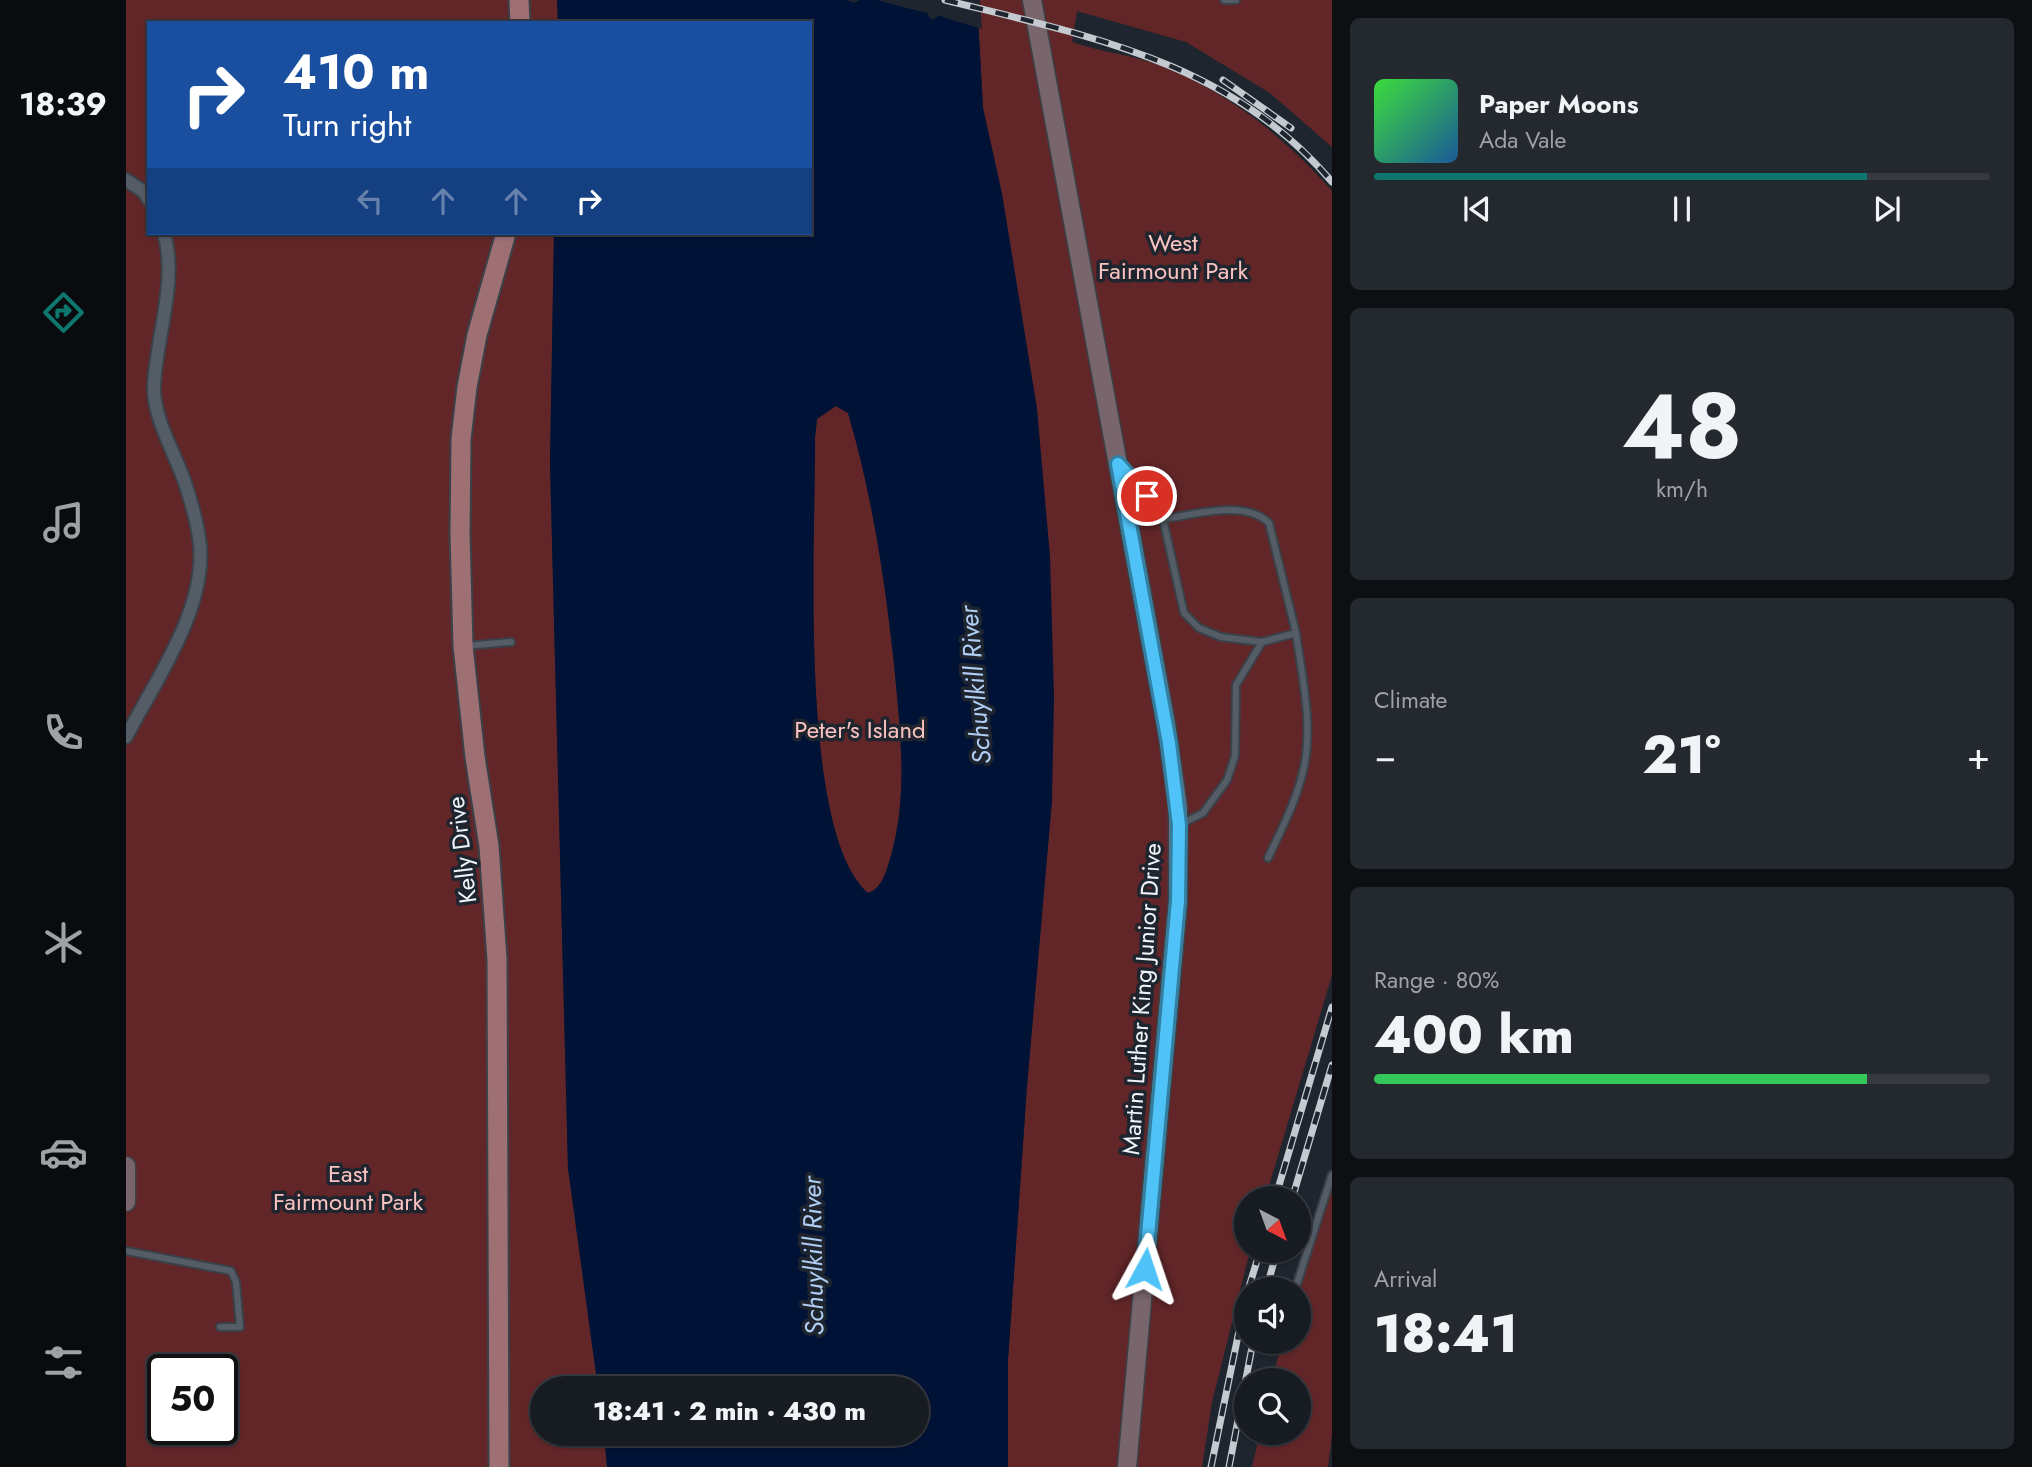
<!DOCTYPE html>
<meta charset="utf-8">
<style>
:root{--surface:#171c22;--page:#24292f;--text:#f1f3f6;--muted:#9ea1a5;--line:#363a40;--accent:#0f766e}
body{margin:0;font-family:Jost,sans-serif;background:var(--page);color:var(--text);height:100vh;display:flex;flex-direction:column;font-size:26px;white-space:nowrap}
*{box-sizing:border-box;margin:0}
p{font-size:23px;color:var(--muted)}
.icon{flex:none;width:38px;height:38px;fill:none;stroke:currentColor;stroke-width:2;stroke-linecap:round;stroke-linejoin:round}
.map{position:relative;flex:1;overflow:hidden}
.sheet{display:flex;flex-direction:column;gap:18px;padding:18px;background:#0d0f13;width:700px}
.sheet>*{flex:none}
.top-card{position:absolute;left:21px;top:21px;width:665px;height:214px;border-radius:0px;box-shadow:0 2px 5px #0004,0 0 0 2px var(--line);background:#1a4fa0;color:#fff;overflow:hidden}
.needle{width:46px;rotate:139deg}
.fabs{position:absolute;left:1108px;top:1186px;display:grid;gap:14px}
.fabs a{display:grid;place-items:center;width:77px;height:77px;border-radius:50%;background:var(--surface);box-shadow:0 2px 5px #0004,0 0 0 2px var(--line);font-size:35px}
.speed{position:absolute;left:21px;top:1354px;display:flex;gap:14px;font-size:35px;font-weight:700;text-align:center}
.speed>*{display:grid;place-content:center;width:91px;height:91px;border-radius:50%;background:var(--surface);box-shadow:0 2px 5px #0004,0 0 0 2px var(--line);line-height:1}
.speed .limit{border:4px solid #111;border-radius:10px;background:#fff;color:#111}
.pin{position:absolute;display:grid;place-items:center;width:60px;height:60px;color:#fff;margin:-30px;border:4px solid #fff;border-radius:50%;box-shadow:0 2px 7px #0007}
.me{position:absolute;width:77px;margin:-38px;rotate:5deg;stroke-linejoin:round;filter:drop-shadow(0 0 5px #0008)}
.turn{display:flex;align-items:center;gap:24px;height:147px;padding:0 21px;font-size:32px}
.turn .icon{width:91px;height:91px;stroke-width:2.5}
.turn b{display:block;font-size:49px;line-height:60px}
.lanes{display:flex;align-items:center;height:66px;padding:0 21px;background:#0003;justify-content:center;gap:35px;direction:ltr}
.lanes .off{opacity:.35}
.big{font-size:52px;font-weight:800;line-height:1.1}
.sheet .widget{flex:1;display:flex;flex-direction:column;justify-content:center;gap:10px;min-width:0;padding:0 24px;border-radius:10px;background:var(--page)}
.sheet .dial{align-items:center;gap:0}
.dial b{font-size:91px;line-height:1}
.song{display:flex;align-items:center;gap:21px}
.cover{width:84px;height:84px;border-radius:10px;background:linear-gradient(135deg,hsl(120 70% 55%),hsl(210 70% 35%))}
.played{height:7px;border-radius:4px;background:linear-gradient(90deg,var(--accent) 80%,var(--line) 80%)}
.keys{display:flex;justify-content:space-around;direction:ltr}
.heat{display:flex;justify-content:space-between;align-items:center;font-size:38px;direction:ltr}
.charge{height:10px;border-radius:5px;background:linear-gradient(90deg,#34c759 80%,var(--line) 0)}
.trip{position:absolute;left:404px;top:1376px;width:399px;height:70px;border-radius:35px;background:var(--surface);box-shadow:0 2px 5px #0004,0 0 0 2px var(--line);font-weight:800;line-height:70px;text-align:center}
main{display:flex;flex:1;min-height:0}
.tab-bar{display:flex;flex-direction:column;width:126px;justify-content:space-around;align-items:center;background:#090b0e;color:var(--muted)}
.tab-bar .icon{width:49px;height:49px}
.tab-bar .current{color:var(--accent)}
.tab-bar b{font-size:32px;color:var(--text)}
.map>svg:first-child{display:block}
.green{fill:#622628;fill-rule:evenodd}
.water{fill:#001236;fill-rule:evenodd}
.pier{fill:#1f252e}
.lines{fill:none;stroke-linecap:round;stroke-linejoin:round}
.lane-casing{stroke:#3b4148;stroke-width:10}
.street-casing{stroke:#3b4148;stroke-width:16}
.secondary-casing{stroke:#3b4148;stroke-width:21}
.primary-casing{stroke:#3b4148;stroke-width:23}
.lane{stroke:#545c66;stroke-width:6}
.street{stroke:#545c66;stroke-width:12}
.secondary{stroke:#79666d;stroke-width:18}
.primary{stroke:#9e7074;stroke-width:19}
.rail-casing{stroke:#c4cad0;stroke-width:7}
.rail{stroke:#1f252e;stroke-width:4.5;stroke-dasharray:13;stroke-linecap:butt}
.route-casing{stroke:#337fa1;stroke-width:18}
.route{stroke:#4fc3f7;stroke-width:12}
.labels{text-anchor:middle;stroke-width:7;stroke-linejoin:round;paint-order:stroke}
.park-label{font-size:24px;fill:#fac3c1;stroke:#1f252e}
.street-label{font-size:24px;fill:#eff4fa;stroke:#1f252e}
.water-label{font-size:26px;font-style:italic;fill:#b0cdf4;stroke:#1f252e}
</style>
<main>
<nav class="tab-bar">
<b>18:39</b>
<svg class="icon current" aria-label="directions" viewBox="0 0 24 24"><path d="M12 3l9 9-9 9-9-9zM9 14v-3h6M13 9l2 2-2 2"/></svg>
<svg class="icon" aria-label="music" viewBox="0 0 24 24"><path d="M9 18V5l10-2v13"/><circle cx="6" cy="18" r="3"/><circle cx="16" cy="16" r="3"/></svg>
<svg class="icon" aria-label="phone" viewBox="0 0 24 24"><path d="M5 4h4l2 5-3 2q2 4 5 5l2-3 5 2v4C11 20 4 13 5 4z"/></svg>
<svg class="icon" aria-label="climate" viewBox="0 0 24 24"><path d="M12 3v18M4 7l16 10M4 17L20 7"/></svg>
<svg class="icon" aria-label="car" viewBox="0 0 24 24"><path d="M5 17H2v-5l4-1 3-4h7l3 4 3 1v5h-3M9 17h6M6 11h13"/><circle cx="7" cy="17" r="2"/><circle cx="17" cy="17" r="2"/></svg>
<svg class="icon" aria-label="filters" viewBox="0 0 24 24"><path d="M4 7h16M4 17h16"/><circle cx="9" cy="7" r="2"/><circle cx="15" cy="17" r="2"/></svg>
</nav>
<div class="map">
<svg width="1206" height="1467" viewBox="0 0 1206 1467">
<rect width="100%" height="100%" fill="#1f252e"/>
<!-- green -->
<g class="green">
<path d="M0 0H431L432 23H23V233H428L424 463 442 1168 472 1388H416V1433H478L481 1467H0ZM37 1370H96V1430H37Z"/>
<path d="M851 0H1206V147L1144 93 1060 42 951 11 946 42C971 51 999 54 1024 62 1096 87 1157 135 1206 191V975L1139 1199H1120V1251H1124L1086 1402 1076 1467H882V1360L901 1086 926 800 911 409 876 194 857 108Z"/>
<path d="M710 406 722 413C746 494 759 580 768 664 774 729 783 796 764 859 760 872 756 888 742 893 671 831 690 532 689 438L691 419Z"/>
<polygon points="1206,1191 1206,1433 1202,1467 1126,1467 1134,1433 1172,1433 1172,1381 1146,1381 1156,1342 1172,1342 1172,1290 1169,1290"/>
</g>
<!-- water -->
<path class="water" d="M431 0H720L728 3 734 0H799L802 16 807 20 811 17 808 0H851L857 108 876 194 911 409 924 556 928 697 926 800 901 1086 882 1360V1467H481L478 1433H791V1388H472L442 1168 424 463 428 233H684V23H432ZM710 406 722 413C746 494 759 580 768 664 774 729 783 796 764 859 760 872 756 889 742 893 671 832 690 532 689 438L691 419Z"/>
<!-- pier -->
<g class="pier">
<polygon points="751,0 803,0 805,14 765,4"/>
<polygon points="805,0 854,0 856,29 807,14"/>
</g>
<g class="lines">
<!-- lane casing -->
<g class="lane-casing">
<g id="lane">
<polyline points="1098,0 1110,0"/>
<path d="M997 470 1037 519 1058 613 1073 628 1095 637 1136 642 1170 633 1143 523C1118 499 1068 515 1037 519"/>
<polyline points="339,646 385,642"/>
<polyline points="1053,825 1077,813 1101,780 1109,756 1110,685 1136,642"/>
<path d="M1142 858C1156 828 1171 800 1178 767 1187 724 1176 676 1170 633"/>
<polyline points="0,1251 105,1271 110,1282 114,1327 94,1327"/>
<polyline points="1169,1290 1206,1175"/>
</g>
</g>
<!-- street casing -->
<g class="street-casing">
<g id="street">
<polyline points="0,180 17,191 23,200"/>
<path d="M0 737C29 681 80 610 74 545 72 525 65 501 59 483 49 453 27 418 28 386 30 337 52 282 38 233"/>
</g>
</g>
<!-- secondary casing -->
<g class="secondary-casing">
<g id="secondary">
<polyline points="906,0 1040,724 1052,807 1052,901 1001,1467"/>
<polyline points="0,1166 0,1202"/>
</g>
</g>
<!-- primary casing -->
<g class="primary-casing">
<g id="primary">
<polyline points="393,0 394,23"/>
<polyline points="373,1467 371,959 363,846 349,757 337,646 334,534 335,439 341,387 351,335 380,233"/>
</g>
</g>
<!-- lane -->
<use href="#lane" class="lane"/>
<!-- street -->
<use href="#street" class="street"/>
<!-- secondary -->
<use href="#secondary" class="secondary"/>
<!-- primary -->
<use href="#primary" class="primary"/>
<!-- rail casing -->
<g class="rail-casing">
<g id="rail">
<path d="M819 0C963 36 1105 62 1206 182"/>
<polyline points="1097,80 1165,128"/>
<polyline points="1149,1199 1206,1007"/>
<polyline points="1166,1199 1206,1065"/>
<polyline points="1122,1290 1134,1251"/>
<polyline points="1140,1290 1151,1251"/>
<polyline points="1085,1467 1120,1297"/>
<polyline points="1103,1467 1127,1342"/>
</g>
</g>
<!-- rail -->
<use href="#rail" class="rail"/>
</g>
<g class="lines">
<!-- route casing -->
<g class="route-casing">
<polyline id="route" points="1019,1269 1052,901 1053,825 1043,743 992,464 1021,496"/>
</g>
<!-- route -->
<use href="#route" class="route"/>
</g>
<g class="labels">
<!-- park labels -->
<g class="park-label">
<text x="1047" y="251">West<tspan x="1047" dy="28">Fairmount Park</tspan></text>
<text x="734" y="738">Peter's Island</text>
<text x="222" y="1182">East<tspan x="222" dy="28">Fairmount Park</tspan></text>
</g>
<!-- street labels -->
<g class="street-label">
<text transform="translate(336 850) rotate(-97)" y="8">Kelly Drive</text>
<text transform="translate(1016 999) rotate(-86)" y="8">Martin Luther King Junior Drive</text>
</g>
<!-- water labels -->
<g class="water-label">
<text transform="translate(849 685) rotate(-95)" y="9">Schuylkill River</text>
<text transform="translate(687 1256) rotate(-91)" y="9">Schuylkill River</text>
</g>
</g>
</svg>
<div class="fabs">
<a><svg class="needle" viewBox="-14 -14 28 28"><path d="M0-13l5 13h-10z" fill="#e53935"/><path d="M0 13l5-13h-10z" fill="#9ea1a5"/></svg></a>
<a><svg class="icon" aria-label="sound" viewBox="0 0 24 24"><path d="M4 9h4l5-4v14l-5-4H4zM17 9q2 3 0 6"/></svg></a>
<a><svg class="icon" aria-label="search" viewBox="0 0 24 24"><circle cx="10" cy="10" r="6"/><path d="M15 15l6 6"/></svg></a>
</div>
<div class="speed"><div class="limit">50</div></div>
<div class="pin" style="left:1021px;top:496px;background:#d93025"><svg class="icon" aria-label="arrive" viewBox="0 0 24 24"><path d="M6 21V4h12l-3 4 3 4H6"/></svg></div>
<svg class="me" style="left:1019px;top:1269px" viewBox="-20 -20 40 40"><path d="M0-17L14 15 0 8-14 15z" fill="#4fc3f7" stroke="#fff" stroke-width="4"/></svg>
<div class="trip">18:41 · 2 min · 430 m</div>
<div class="top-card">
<div class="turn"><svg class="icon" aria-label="right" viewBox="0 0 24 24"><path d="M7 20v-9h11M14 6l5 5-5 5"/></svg><div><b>410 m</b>Turn right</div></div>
<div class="lanes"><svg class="icon off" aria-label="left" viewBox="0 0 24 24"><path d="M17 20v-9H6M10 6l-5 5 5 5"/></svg><svg class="icon off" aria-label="ahead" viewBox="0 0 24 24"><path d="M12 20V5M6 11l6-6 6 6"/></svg><svg class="icon off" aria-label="ahead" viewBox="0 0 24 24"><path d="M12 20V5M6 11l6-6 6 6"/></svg><svg class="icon" aria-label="right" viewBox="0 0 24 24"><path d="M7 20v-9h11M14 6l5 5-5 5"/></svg></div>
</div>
</div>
<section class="sheet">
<div class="widget">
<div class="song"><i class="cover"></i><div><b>Paper Moons</b><p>Ada Vale</p></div></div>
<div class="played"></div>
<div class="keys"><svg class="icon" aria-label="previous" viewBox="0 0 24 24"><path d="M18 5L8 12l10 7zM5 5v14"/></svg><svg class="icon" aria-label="pause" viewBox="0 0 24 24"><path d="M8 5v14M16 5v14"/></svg><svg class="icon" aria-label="next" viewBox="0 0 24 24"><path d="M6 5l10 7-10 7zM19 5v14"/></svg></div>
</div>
<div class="widget dial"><b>48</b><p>km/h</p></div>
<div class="widget"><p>Climate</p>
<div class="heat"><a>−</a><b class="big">21°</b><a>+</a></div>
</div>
<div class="widget"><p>Range · 80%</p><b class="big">400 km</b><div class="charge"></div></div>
<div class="widget"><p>Arrival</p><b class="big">18:41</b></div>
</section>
</main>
